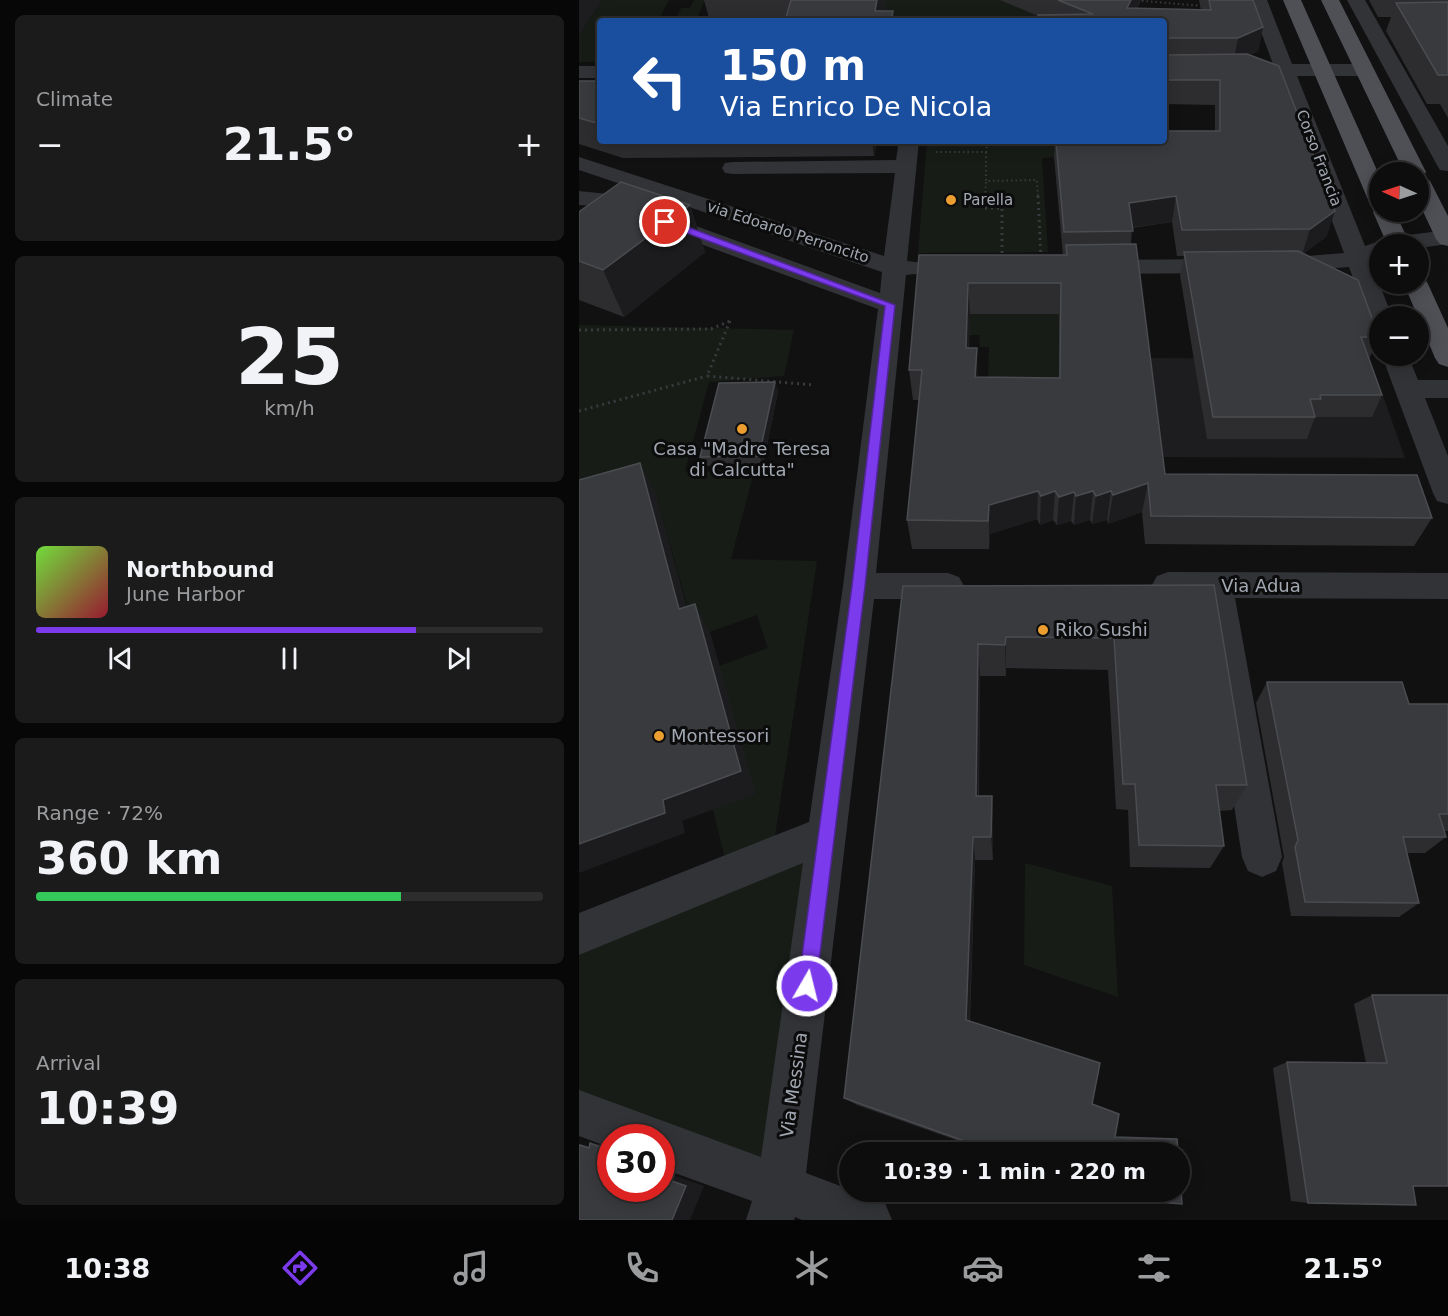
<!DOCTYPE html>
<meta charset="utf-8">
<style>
:root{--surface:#0d0d0e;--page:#1b1b1c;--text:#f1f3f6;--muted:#9a9c9e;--line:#2d2d2e;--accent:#7c3aed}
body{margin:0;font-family:"DejaVu Sans",sans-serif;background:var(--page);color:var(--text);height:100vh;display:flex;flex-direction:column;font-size:22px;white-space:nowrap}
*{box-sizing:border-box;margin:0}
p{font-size:20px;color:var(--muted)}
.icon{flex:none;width:33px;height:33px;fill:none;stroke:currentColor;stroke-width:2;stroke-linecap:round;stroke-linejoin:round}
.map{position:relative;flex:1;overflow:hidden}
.side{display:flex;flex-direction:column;gap:15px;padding:15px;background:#070708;width:579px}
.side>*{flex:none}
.hud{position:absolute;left:18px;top:18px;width:570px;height:126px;border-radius:6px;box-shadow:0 3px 15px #0003,0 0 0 2px var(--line);background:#1a4fa0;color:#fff;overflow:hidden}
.needle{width:39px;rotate:273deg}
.buttons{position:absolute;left:790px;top:162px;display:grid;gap:12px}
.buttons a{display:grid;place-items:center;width:60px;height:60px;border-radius:50%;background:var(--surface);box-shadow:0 3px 15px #0003,0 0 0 2px var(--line);font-size:30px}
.speed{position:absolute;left:18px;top:1124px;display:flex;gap:12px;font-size:30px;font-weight:700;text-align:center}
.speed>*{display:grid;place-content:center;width:78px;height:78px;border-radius:50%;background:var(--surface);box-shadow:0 3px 15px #0003,0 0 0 2px var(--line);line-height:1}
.speed .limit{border:9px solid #d22;background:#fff;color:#111}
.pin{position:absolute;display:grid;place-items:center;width:51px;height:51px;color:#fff;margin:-26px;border:3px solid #fff;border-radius:50%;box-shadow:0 2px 6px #0007}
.me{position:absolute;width:66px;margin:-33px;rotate:8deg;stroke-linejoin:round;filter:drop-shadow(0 0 4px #0008)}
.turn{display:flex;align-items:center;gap:21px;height:126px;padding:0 24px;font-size:27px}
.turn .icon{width:78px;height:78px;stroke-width:2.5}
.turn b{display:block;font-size:42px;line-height:51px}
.big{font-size:45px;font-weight:700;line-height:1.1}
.side .widget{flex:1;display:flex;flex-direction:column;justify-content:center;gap:9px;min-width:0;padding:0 21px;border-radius:9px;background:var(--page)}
.side .dial{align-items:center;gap:0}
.dial b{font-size:78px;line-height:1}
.song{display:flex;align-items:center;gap:18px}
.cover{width:72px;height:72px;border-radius:9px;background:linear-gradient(135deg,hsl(100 70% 55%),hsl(350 70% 35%))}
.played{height:6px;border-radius:3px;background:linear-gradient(90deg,var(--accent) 75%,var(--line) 75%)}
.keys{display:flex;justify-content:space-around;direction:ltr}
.heat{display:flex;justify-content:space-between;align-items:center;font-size:33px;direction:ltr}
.charge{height:9px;border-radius:4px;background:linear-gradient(90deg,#34c759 72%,var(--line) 0)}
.trip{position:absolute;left:260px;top:1142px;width:351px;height:60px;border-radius:30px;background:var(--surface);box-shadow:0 3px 15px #0003,0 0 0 2px var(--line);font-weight:700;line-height:60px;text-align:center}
.dock{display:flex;height:96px;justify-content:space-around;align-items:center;background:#050506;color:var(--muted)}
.dock .icon{width:42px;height:42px}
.dock .on{color:var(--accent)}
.dock b{font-size:27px;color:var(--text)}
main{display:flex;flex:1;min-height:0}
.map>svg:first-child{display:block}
.built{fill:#1d1d1f}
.green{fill:#171c17}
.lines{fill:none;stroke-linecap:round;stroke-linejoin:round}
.path-far1{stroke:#383a3e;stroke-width:2;stroke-dasharray:1.5 3;stroke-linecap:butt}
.path{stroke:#383a3e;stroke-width:3;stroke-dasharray:2 4;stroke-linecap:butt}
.minor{fill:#323337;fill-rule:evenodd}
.major{fill:#4e5056;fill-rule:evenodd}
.wall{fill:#2d2d30;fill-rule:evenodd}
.shaded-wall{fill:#1c1c1e}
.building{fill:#393a3e;stroke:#4a4c50;stroke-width:1.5;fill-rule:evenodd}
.route{fill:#7c3aed;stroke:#51269a;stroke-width:1.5}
.poi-dot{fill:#eb9e2f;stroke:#0c0c0d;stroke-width:2}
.labels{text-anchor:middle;stroke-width:6;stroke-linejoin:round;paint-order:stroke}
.far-street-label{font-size:15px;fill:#a2a8b2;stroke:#0c0c0d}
.far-poi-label{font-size:15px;fill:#a2a8b2;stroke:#0c0c0d;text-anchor:start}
.poi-label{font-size:18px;fill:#a2a8b2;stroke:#0c0c0d;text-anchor:start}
.street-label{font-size:18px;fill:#a2a8b2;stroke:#0c0c0d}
</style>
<main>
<section class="side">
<div class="widget"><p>Climate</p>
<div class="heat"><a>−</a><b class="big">21.5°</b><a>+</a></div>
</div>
<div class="widget dial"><b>25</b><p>km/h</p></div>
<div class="widget">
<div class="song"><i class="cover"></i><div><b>Northbound</b><p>June Harbor</p></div></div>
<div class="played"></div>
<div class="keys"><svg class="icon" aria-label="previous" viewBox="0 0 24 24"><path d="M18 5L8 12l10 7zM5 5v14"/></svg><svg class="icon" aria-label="pause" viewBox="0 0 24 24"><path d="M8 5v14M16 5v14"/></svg><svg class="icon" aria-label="next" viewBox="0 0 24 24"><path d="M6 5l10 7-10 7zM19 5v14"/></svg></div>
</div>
<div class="widget"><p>Range · 72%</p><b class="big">360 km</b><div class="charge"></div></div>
<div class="widget"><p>Arrival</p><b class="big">10:39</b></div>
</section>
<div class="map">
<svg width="869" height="1220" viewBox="0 0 869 1220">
<rect width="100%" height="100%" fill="#111112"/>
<!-- built -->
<g class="built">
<polygon points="0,0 23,0 0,37"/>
<polygon points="563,358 791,359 826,458 574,457"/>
</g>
<!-- green -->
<g class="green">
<polygon points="23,0 90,0 79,21 21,21 21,62 0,62 0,37"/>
<polygon points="115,0 126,0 118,18 184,18 191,0 500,0 494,21 96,21 102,8 111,8"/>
<polygon points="348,141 534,141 536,156 463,158 469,252 339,253"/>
<polygon points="391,303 485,314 568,409 409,377 410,347 401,347 400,335 390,335"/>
<polygon points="0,325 215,330 205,376 130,382 106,471 93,471 175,472 152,559 238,561 194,849 148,867 134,810 140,666 189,648 178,615 117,637 77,494 0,516"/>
<polygon points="246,852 201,1189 82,1137 0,1113 0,943"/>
<polygon points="446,863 533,886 539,997 445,965"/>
</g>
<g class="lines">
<!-- path-far1 -->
<g class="path-far1">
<polyline points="554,0 623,6"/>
<polyline points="357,152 407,152 408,145 415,141"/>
<polyline points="407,152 407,181 458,180 459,197"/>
<polyline points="406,197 407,181"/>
</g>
<!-- path -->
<g class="path">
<polyline points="406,196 406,208 423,208 423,258"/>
<polyline points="459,196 462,259"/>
<polyline points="151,321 128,376 236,385"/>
<polyline points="0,330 132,329 151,321"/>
<polyline points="0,411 128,376"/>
</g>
<!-- minor -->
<g class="minor">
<polygon points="670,0 688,0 713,64 785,64 792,66 794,70 792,74 785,76 718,76 786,246 813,237 869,230 869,244 840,248 840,244 801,244 801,257 791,260 813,316 801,316 801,325 792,323 788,317 770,267 703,272 695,270 691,265 695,260 703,258 765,253 699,76 679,74 677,70 679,66 694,64"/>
<polygon points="768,0 786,0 869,146 869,171 861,170 858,165"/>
<rect x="0" y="66" width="21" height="12"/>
<polygon points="320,141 340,141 328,261 345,263 349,268 345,273 327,275 297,573 369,573 380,577 385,586 380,595 369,599 295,599 227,1173 306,1203 313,1220 223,1220 216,1217 215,1220 167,1220 173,1201 82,1168 82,1137 32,1137 32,1148 0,1136 0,1090 182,1157 224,863 0,955 0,913 230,822 264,586 299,309 18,206 0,205 0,191 29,194 301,293 303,272 0,170 0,157 305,256 316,173 154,174 146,173 143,168 146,163 154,162 317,160"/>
<polygon points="649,259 657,261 661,266 657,271 649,273 514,274 506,272 502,267 506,262 514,260"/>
<polygon points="803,356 829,356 839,380 869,380 869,398 846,398 869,456 869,504 858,501 854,493"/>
<polygon points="589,572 869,573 869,599 656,598 703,857 697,871 683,877 669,871 663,857 623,598 589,598 578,594 573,585 578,576"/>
</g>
<!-- major -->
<g class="major">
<polygon points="704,0 722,0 801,177 801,212 816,212 831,244 808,244 794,212 797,208 790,202"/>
<polygon points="742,0 760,0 847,172 844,176 851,181 869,216 869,246 861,244 857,239 840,203 840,172 825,172"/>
<polygon points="840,277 846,279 849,284 869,328 869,367 860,364 856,358 825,284 840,284"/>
</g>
</g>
<!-- wall -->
<g class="wall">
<polygon points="125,0 307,0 305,11 314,11 315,21 206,21 206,18 130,18"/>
<path d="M421 0H563L558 8 622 10 620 0H674L684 27 679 51 671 55 748 236 724 254 800 337 790 359 803 395 793 417H736L728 439H628L601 275 605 256H598L593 222 553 228 552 244 586 474 853 518 835 546 566 544 563 512 529 524 528 520 513 524 511 520 495 525 492 521 478 525 474 520 461 525 458 519 411 534 410 549H333L328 520 340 400H334L330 370 340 255H484L475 157 476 141H585L636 131V105L585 104V21L459 16ZM391 314H480V378L399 377 390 348Z"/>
<polygon points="790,0 869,0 869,118 861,104 848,104 807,31 812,17 799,17"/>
<polygon points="21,77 21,141 298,141 295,156 44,158 0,144 0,81 19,81"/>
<polygon points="111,205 126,252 45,317 0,300 0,212"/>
<polygon points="196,382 199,392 184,465 125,466 121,457"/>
<polygon points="635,585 668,785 653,810 641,811 645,846 631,868 551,867 549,810 537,809 529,670 427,668 427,676 401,676 400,796 413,796 414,821 414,860 396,860 391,1021 513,1104 536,1137 599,1152 411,1152 278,1105 265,1098 324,586"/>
<polygon points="688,682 830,704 869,704 869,831 865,831 867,837 846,853 828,853 840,903 820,917 712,916 703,863 705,857 677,703"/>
<polygon points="793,995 869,995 834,1186 729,1203 712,1201 694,1068 708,1062 787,1063 775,1004"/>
<polygon points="521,1191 600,1191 553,1200 544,1199"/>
</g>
<!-- shaded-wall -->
<g class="shaded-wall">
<polygon points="298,0 307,0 303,21 296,11"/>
<polygon points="552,0 563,0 551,21 548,8"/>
<polygon points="684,27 679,51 654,63 659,38"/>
<polygon points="293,141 298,141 295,156"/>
<polygon points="597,196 593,222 547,228 550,203"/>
<polygon points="111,205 126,252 45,317 24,270"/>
<polygon points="756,211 748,236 723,255 731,229"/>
<polygon points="389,283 391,314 388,378 387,348"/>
<polygon points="398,348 399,378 396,377"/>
<polygon points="196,382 199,392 184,465 180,456"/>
<polygon points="61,463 77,494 116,637 100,609"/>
<polygon points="569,483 563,512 529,524 534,495"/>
<polygon points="459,491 458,519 411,534 410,549 410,505"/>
<polygon points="476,491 474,520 461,525 462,496"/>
<polygon points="514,491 511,520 495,525 497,496"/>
<polygon points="532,491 528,520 513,524 517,496"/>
<polygon points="495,492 492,521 478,525 480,497"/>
<polygon points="116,604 131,632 177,794 103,821 106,833 0,873 0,844 84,800"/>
<polygon points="427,637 427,676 426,645"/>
<polygon points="399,644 401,676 399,821 397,796"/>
<polygon points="413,796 414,821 414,860 412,837"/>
<polygon points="394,837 396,860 390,1032 387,1020"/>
<polygon points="11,1143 32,1145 32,1151 10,1148 1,1145 22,1147"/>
<polygon points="82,1171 125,1186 111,1220 93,1220 82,1177"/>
</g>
<!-- building -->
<g class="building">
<polygon points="212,0 298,0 296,11 314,11 312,21 206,21"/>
<polygon points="479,0 552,0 548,8 632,10 630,0 674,0 684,27 659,38 588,38 586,41 586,53 588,55 668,54 700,66 756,211 731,229 603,230 597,196 550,203 554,231 485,232 477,141 585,141 585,131 641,131 641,80 585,80 585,21 459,21 459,15 514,14"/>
<polygon points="869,2 869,75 859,75 817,3"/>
<polygon points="21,77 21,124 0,118 0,81 19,81"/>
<polygon points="42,182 111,205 24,270 0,261 0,212"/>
<path d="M557 244 586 474 838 475 853 518 572 516 569 483 534 495 532 491 517 496 514 491 497 496 495 492 480 497 476 491 462 496 459 491 410 505 409 521 328 520 343 370H330L340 255H488L487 245ZM389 283H482L481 378 396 377 398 348H387Z"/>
<polygon points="719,251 779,280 800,337 782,337 803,395 741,395 742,399 731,399 736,417 634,417 605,252"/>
<polygon points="196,382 180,456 121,457 140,383"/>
<polygon points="61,463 100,609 116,604 162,771 84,800 86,813 0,844 0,480"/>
<polygon points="635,585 668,785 637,785 645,846 560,845 556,784 544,784 535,638 427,637 426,645 399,644 397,796 413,796 412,837 394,837 387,1020 521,1063 513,1104 540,1114 536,1137 598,1139 599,1152 416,1152 265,1098 324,586"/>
<polygon points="688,682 823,682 830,704 869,704 869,814 860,814 867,837 824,837 840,903 726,902 716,847 719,840"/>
<polygon points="793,995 869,995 869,1186 834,1186 837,1205 729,1203 708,1062 808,1063"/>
<polygon points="11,1143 32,1151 32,1188 82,1188 82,1177 107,1186 93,1220 0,1220 0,1147 1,1145 10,1148"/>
<polygon points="600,1164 603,1204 553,1200 527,1191 600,1191"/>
</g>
<!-- route -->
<polygon class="route" points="83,220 90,220 316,305 286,586 237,986 234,992 228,995 222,992 219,986 273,586 306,306 83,224"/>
<!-- markers -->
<g class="poi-dot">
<circle cx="372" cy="200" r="6"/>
<circle cx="163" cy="429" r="6"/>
<circle cx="464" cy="630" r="6"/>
<circle cx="80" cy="736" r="6"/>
</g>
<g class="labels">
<!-- far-street labels -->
<g class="far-street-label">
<text transform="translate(740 158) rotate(69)" y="5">Corso Francia</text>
<text transform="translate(209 232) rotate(18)" y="5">via Edoardo Perroncito</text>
</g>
<!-- far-poi labels -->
<g class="far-poi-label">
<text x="384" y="205">Parella</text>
</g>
<!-- poi labels -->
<g class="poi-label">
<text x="163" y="455" text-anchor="middle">Casa "Madre Teresa<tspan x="163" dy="21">di Calcutta"</tspan></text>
<text x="476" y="636">Riko Sushi</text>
<text x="92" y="742">Montessori</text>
</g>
<!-- street labels -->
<g class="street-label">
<text x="682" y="592">Via Adua</text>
<text transform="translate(215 1085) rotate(-82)" y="6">Via Messina</text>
</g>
</g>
</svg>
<div class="buttons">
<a><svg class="needle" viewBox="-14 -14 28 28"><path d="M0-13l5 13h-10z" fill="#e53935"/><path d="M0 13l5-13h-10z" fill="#9a9c9e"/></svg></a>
<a>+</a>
<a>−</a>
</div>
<div class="speed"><div class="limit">30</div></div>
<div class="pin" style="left:86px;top:222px;background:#d93025"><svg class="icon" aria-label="arrive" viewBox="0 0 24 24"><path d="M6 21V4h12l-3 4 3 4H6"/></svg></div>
<svg class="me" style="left:228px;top:986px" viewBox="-20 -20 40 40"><circle r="17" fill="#7c3aed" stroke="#fff" stroke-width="3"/><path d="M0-11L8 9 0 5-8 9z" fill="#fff"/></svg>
<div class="trip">10:39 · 1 min · 220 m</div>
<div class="hud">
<div class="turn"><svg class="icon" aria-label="left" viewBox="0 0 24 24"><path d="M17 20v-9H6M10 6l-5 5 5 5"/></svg><div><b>150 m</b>Via Enrico De Nicola</div></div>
</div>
</div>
</main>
<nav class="dock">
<b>10:38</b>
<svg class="icon on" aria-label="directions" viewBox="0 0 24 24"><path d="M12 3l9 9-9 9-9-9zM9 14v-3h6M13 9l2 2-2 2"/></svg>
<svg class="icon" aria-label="music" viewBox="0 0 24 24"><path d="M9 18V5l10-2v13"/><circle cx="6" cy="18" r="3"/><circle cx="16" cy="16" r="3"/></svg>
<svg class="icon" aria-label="phone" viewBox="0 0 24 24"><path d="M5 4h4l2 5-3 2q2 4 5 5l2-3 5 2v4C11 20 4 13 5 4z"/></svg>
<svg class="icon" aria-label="climate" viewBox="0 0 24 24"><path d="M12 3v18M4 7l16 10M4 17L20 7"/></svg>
<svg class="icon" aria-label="car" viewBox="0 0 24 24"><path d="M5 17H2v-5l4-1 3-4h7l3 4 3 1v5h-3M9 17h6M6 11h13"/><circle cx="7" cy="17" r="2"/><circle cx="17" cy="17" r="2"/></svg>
<svg class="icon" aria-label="filters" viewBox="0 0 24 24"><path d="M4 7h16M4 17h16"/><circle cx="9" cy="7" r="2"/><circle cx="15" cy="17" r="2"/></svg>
<b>21.5°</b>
</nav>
